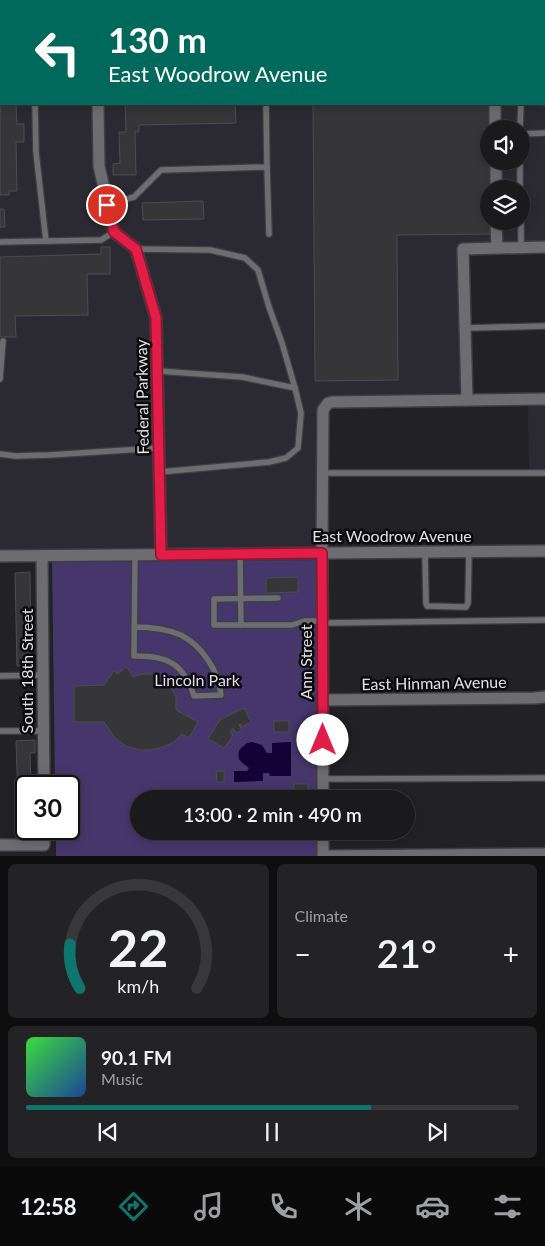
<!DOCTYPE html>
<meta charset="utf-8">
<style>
:root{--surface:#1a191c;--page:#232225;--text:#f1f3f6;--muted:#9fa0a3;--line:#38383b;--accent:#0f766e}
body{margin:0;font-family:Lato,sans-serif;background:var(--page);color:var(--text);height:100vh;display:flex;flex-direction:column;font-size:19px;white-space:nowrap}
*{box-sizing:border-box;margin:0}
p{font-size:16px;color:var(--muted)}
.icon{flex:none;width:28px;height:28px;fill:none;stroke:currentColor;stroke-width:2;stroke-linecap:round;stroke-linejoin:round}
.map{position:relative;height:856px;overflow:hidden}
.sheet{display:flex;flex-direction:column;gap:8px;padding:8px;background:#0e0e0f;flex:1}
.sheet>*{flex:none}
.banner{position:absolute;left:0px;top:0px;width:545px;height:105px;box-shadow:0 2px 12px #0003,0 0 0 1px var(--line);background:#00695c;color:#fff;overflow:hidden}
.buttons{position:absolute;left:480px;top:120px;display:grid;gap:10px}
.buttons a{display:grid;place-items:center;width:50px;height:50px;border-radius:50%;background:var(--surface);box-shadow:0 2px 12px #0003,0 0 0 1px var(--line);font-size:25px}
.speed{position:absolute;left:15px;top:775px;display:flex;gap:10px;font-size:25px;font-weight:700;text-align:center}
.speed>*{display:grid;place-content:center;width:65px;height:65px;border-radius:50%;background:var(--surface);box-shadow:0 2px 12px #0003,0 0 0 1px var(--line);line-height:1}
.speed .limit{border:2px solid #111;border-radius:8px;background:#fff;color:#111}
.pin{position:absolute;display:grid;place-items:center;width:42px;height:42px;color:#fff;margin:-21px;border:2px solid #fff;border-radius:50%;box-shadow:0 1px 5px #0007}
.me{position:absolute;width:55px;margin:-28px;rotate:0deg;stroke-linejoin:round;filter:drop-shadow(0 0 4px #0008)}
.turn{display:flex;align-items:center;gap:18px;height:105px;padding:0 25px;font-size:22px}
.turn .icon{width:65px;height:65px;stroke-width:2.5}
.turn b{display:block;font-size:35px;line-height:42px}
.big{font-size:38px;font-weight:600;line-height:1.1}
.sheet .tile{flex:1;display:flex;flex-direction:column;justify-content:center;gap:8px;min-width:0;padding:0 18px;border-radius:8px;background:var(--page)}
.sheet .dial{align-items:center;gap:0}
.dial svg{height:130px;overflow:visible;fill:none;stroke:var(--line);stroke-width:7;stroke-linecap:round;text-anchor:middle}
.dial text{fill:var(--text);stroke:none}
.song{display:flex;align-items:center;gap:15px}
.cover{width:60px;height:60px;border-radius:8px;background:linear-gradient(135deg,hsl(120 70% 55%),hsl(220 70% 35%))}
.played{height:5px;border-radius:2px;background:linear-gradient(90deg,var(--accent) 70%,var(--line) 70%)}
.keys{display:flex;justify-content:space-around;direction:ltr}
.heat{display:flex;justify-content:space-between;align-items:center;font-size:28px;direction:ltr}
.sheet .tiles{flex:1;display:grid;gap:8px;grid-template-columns:1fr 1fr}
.tile:last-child{grid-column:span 2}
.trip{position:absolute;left:130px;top:790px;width:285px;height:50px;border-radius:25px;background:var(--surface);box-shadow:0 2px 12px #0003,0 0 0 1px var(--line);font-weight:600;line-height:50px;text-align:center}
.tabs{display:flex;height:80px;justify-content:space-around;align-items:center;background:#0a0a0b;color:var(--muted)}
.tabs .icon{width:35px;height:35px}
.tabs .on{color:var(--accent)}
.tabs b{font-size:22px;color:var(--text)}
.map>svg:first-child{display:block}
.built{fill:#2b2a32;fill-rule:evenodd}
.green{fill:#45376b}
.water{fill:#140035}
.building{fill:#363639;stroke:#4d4c50}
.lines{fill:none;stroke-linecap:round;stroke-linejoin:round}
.service-casing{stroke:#3e3e41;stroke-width:8}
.minor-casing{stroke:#3e3e41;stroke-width:14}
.service{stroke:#6d6c70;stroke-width:5.5}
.minor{stroke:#6d6c70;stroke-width:11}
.route-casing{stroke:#92132f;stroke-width:12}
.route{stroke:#e11d48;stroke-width:9}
.labels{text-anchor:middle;stroke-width:5;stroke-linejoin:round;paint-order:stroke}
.street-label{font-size:16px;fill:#e1e1e3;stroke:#0b0b0d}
.park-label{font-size:16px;fill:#dfdcef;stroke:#0b0b0d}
</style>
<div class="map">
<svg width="545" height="856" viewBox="0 0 545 856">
<rect width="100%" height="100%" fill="#222125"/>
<!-- built -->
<g class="built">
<path d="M0 0H545V248L466 249 468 401 323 403 316 560 52 562 41 554 0 555ZM1 1H544V104H1ZM489 129H521V161H489ZM489 189H521V221H489Z"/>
<polygon points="528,400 545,400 545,473 529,473"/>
</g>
<!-- green -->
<polygon class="green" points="316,560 318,799 139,799 139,831 318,831 318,856 56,856 56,829 69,829 69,786 55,786 52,562"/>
<!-- water -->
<path class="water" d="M252 742 262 745 267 753H272V743L291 742V776H270L269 773H263V781L234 782V771H247L249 768C243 763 235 760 240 749L247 743Z"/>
<!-- building -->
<g class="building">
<rect x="143" y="0" width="345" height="1"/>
<polygon points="0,56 1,56 1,104 16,104 17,124 24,124 24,142 16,142 17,191 9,191 9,195 0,195"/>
<polygon points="125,104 235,104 236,123 139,125 139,132 135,132 136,175 113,175 113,164 120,163 119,132 126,132"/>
<polygon points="313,104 489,104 490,234 397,235 398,380 315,381"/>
<polygon points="203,201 204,219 143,220 142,203"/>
<polygon points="0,209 4,209 5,227 0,227"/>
<polygon points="101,247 110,247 110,274 87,274 88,315 15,316 16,337 0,337 0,257 101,254"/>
<polygon points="30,572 31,666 17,666 15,573"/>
<polygon points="298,577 298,592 266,593 266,578"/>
<polygon points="127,667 133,677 143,674 153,674 162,677 169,684 176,697 176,710 198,722 189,738 182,734 174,742 163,747 151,750 140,750 126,746 115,738 104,722 74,722 74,686 104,685 114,671 117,674"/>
<polygon points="244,708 251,722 242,727 241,724 239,725 242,730 236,733 233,728 230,733 233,735 224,748 208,739 220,720"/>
<rect x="274" y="721" width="15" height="11"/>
<polygon points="35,740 35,753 30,753 31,786 26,786 26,829 32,829 32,833 19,833 16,741"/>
<polygon points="216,771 224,771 224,782 217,782"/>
<rect x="294" y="784" width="14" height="15"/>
</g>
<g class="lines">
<!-- service casing -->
<g class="service-casing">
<g id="service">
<polyline points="35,104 36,152 46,241"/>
<polyline points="520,129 521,104"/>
<polyline points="521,134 545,133"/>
<polyline points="520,161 520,189"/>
<polyline points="267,167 269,234"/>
<polyline points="107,205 134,197 161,170 267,167 266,104"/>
<polyline points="521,221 521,247"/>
<polyline points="0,242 101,240 114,232"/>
<polyline points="136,249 210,250 245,258 258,270 269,307 282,343 295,388"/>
<polyline points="465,328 545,326"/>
<polyline points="158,371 242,377 295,388 301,413 298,448 286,458 269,462 160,472"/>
<polyline points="0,379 3,341"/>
<polyline points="0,454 15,456 49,455 159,448"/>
<polyline points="323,473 545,473"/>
<polyline points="425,552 426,603 427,606 466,607 468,603 469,551"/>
<polyline points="240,554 241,625 292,625 304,621 322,621"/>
<polyline points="322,623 545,620"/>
<polyline points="241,625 214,625 214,599 278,598"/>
<path d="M134 627C150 627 167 629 181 635 202 646 219 671 221 695L194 696C184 664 167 655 134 656L135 555"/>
<polyline points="0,676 43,675"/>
<polyline points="0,731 43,731"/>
<polyline points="323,779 545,778"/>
</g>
</g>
<!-- minor casing -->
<g class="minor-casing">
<g id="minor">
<polyline points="126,0 126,1"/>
<polyline points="494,0 494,1"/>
<polyline points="98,104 99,166 114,232 136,249 156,318 161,555"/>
<polyline points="495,104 495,129"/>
<polyline points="496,161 496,189"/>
<polyline points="496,221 497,248"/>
<polyline points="467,400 463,249 545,247"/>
<polyline points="0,556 545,551"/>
<polyline points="42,556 44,786"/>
<polyline points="323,700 534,698 545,697"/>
<polyline points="323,799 322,553 323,410 328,403 332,402 545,399"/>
<polyline points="323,831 323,856"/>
<polyline points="0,845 44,845 44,829"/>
<polyline points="323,856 545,854"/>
</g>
</g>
<!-- service -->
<use href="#service" class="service"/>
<!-- minor -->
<use href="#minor" class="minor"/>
</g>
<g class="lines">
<!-- route casing -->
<g class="route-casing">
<polyline id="route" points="107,205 114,232 136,249 156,318 161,555 322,553 323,740"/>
</g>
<!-- route -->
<use href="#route" class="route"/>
</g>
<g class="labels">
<!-- street labels -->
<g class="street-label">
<text transform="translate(142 397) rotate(-91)" y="6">Federal Parkway</text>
<text x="392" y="542">East Woodrow Avenue</text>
<text transform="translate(306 662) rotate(-90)" y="6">Ann Street</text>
<text transform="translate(27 671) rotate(-90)" y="6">South 18th Street</text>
<text transform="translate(434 683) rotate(-1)" y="6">East Hinman Avenue</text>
</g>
<!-- park labels -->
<g class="park-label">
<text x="197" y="686">Lincoln Park</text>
</g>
</g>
</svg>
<div class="buttons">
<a><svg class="icon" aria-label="sound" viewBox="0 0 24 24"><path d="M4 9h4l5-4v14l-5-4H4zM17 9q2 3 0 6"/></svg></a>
<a><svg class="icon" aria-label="layers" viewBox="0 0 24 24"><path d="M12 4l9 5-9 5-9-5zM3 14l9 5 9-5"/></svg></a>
</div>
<div class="speed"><div class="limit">30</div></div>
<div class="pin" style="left:107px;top:205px;background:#d93025"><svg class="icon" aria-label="arrive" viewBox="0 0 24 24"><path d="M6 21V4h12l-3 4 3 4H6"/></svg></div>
<svg class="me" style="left:323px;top:740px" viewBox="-20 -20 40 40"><circle r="19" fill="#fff"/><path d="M0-13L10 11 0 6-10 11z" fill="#e11d48"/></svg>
<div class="trip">13:00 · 2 min · 490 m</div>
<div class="banner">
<div class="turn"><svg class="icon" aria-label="left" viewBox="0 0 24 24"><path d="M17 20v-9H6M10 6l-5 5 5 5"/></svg><div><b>130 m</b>East Woodrow Avenue</div></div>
</div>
</div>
<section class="sheet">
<div class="tiles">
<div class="tile dial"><svg viewBox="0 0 100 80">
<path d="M14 69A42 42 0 1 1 86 69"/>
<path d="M14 69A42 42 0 0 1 8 42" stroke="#0f766e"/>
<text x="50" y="56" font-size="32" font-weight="700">22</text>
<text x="50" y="72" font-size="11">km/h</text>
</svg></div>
<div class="tile"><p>Climate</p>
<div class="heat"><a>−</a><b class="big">21°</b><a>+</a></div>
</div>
<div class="tile">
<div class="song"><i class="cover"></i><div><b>90.1 FM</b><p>Music</p></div></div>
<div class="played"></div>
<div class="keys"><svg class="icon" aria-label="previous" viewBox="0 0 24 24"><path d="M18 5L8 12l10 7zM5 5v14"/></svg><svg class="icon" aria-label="pause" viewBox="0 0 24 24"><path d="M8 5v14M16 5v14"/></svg><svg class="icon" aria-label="next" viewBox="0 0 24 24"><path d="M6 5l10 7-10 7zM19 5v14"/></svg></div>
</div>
</div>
</section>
<nav class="tabs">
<b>12:58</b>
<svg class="icon on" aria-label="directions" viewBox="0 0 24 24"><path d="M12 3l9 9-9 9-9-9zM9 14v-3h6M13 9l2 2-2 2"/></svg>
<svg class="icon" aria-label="music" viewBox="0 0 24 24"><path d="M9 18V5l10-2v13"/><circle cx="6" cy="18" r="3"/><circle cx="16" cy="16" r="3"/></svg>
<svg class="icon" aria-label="phone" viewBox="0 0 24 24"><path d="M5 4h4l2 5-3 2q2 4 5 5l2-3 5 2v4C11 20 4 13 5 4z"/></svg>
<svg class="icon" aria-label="climate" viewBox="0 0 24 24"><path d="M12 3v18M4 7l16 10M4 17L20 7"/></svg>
<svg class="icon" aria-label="car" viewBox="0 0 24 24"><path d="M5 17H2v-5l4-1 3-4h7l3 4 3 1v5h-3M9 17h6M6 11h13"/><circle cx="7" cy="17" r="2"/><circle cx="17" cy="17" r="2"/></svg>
<svg class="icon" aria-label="filters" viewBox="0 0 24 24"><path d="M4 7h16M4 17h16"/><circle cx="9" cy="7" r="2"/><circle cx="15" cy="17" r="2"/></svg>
</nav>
